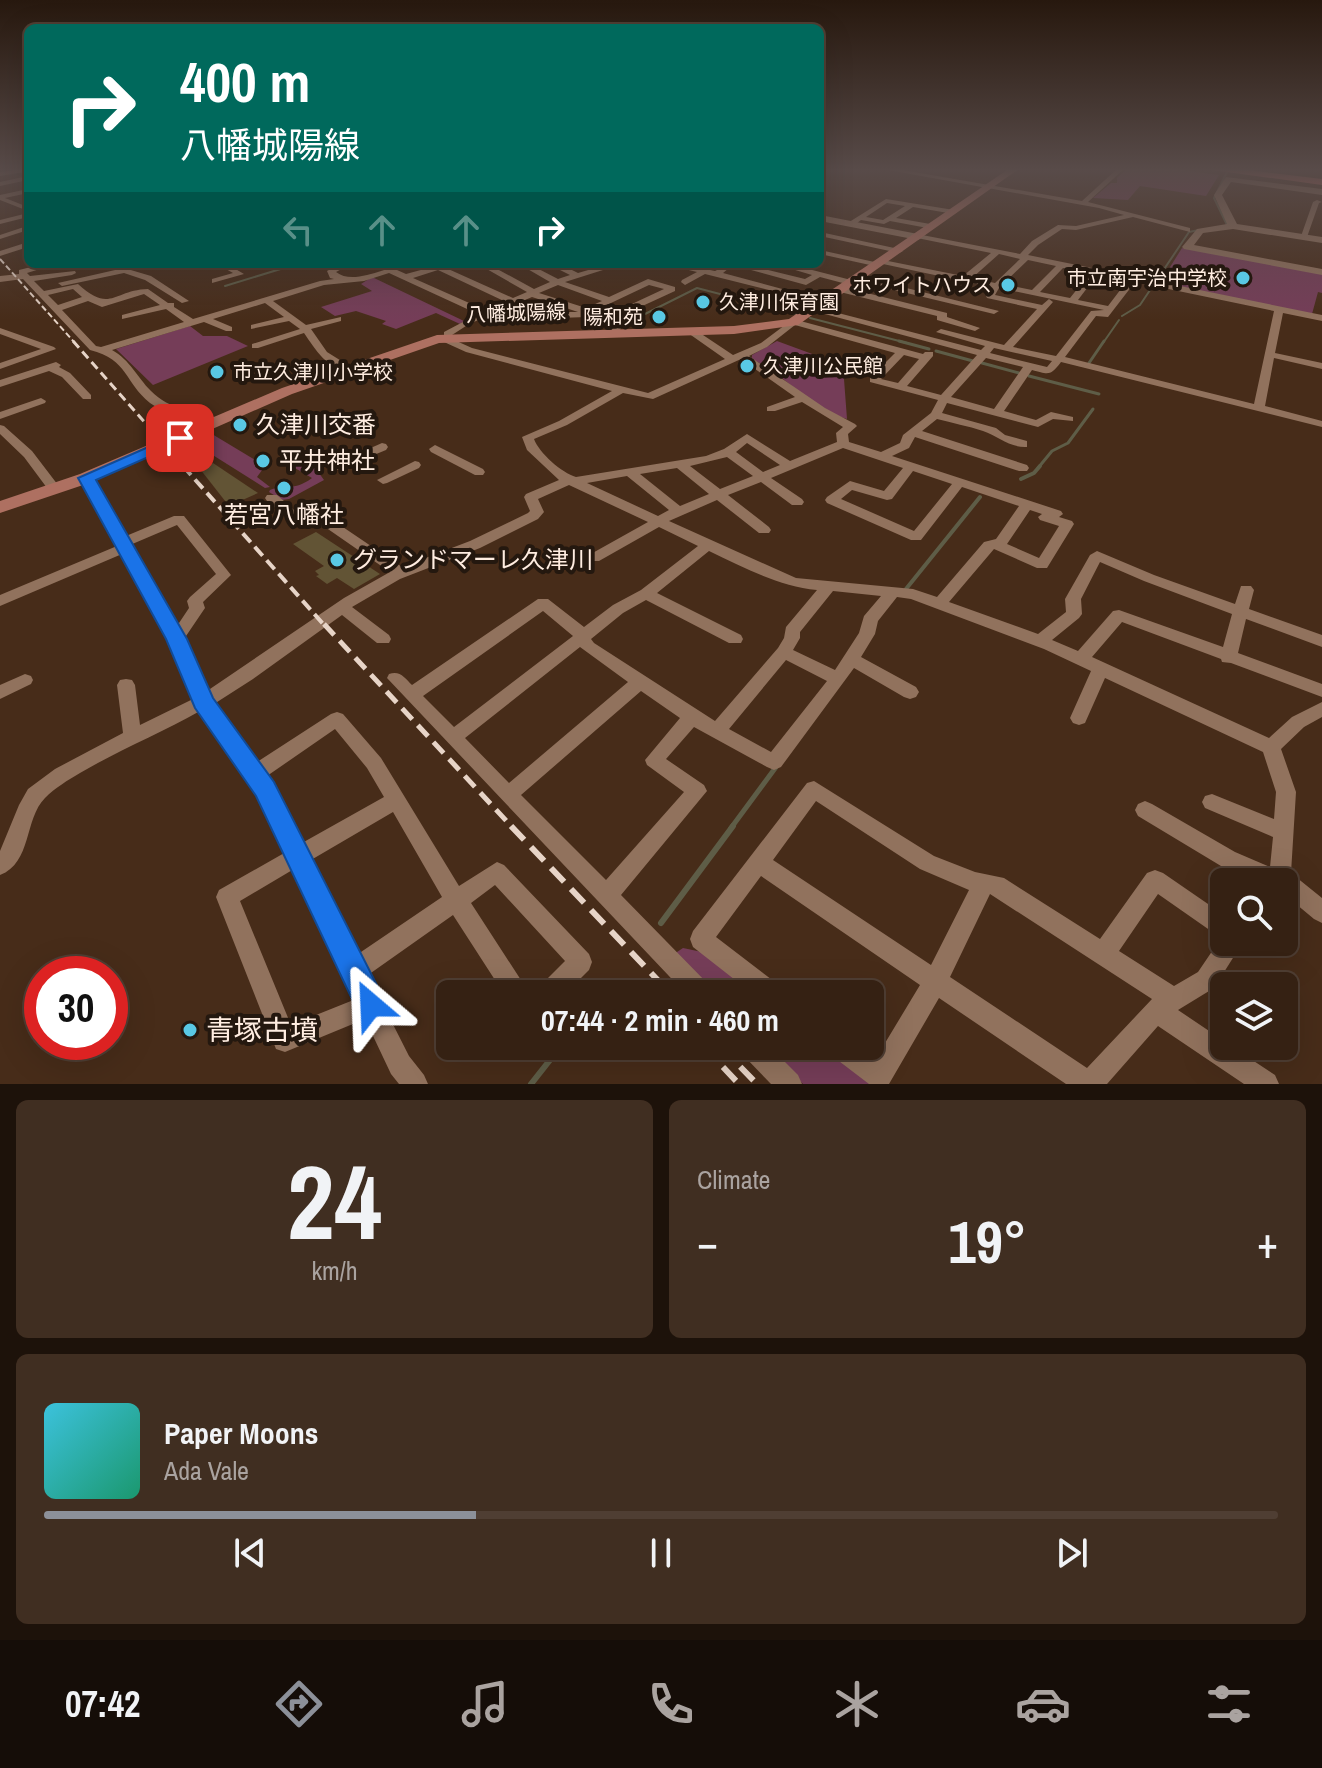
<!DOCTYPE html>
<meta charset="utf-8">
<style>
:root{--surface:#352113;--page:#402e21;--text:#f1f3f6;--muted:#aaa3a0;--line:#4f3e33;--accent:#8c9099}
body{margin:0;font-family:"Archivo Narrow","Noto Sans JP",sans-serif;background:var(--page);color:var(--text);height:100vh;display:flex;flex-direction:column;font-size:30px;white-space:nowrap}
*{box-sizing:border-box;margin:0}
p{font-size:26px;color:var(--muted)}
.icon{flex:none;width:44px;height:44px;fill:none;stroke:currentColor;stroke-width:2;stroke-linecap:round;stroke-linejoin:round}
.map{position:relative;height:1084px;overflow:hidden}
.details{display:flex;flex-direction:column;gap:16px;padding:16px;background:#1d120a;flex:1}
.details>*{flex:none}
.guide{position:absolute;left:24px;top:24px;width:800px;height:244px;border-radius:12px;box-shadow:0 8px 32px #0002,0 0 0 2px var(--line);background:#00695c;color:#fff;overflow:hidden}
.tools{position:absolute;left:1210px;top:868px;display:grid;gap:16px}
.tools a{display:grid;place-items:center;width:88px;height:88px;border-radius:12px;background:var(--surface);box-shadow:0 8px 32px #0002,0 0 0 2px var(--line);font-size:40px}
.speed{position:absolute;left:24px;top:956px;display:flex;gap:16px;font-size:40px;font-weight:700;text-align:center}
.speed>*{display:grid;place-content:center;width:104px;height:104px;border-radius:50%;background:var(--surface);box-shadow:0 8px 32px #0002,0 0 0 2px var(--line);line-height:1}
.speed .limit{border:12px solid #d22;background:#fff;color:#111}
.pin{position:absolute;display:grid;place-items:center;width:68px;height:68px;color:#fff;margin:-34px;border-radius:16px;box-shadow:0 4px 12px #0006}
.me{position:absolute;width:88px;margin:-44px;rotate:334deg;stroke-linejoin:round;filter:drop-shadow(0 0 6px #0008)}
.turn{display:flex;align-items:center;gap:28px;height:168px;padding:0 24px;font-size:36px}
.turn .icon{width:104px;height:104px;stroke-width:2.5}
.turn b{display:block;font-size:56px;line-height:68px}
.lanes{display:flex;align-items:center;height:76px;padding:0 24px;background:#0003;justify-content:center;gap:40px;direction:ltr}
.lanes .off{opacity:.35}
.big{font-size:60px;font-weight:700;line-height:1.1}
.details .tile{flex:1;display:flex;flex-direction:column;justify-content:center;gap:12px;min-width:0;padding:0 28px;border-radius:12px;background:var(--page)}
.details .dial{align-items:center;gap:0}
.dial b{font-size:104px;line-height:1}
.song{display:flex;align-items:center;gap:24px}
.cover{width:96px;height:96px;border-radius:12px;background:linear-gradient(135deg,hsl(190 70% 55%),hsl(160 70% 35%))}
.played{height:8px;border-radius:4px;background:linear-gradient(90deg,var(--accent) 35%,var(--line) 35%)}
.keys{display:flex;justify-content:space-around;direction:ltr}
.heat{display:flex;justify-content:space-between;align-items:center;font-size:44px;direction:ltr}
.details .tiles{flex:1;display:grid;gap:16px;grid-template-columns:1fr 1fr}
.tile:last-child{grid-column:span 2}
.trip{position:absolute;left:436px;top:980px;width:448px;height:80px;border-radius:12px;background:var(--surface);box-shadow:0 8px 32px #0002,0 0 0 2px var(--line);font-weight:700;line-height:80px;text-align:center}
.dock{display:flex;height:128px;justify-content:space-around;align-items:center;background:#150d08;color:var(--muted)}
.dock .icon{width:56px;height:56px}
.dock .selected{color:var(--accent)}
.dock b{font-size:36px;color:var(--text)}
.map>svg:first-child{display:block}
.green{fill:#753d58}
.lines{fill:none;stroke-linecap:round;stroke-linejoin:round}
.stream-far4{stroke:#5e5d47;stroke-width:2}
.stream-far3{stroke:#5e5d47;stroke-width:3}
.stream-far2{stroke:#5e5d47;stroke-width:4}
.stream-far1{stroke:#5e5d47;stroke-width:5}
.stream{stroke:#5e5d47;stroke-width:6}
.river{fill:#191f05;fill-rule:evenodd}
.building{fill:#625435}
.minor{fill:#91725d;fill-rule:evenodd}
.tertiary{fill:#91725d;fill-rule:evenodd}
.secondary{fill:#ae7061;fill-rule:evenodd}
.trunk{fill:#de6c66;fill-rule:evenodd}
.rail-far4{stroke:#e7d4c7;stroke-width:2;stroke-dasharray:6 3;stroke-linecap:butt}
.rail-far3{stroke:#e7d4c7;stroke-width:3;stroke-dasharray:9 5;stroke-linecap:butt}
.rail-far2{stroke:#e7d4c7;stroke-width:4;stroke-dasharray:12 6;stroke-linecap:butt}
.rail-far1{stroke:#e7d4c7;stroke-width:5;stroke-dasharray:15 8;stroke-linecap:butt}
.rail{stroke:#e7d4c7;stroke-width:6;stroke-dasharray:19 10;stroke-linecap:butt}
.route{fill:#1a73e8;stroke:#114b97;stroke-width:2}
.poi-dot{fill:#59c8e4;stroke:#24180f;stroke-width:3}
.labels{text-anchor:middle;stroke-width:8;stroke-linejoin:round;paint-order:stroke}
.far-poi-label{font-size:20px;fill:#ffede1;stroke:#24180f;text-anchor:end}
.far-street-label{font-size:20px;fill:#ffede1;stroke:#24180f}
.poi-label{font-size:24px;fill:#ffede1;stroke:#24180f;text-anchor:start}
.near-poi-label{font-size:28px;fill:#ffede1;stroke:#24180f;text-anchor:start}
</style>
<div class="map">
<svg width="1322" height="1084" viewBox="0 0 1322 1084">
<rect width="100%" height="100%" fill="#472c19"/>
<!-- green -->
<g class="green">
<polygon points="1128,168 1168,168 1219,175 1206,196 1140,186 1128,200 1093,198 1111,183 1117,183 1117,178"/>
<polygon points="1182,248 1322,273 1322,293 1318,292 1312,314 1160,283"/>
<polygon points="372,277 464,321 460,324 436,313 396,329 382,324 386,321 356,311 335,316 321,307 372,291 361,284"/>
<polygon points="190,326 203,336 227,336 248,346 153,385 116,349"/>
<path d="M777 341 853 369 844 379 847 419C810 408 787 376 752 359V355Z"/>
<polygon points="212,434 265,466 257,477 270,487 265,488 192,442"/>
<path d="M296 458 316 469 324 480 289 499 282 500 269 492 270 490C285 484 293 492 312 478L288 464Z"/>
<polygon points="683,948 702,952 761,994 714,994 674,954"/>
<polygon points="765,1046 829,1046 872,1084 803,1084"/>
</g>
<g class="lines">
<!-- stream-far4 -->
<g class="stream-far4">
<polyline points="1227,225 1214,198 1228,170"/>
<polyline points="225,286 297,264"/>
<polyline points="1122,316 1140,305 1189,232 1199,230"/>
<polyline points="810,318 907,343"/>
<polyline points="639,329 643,315 697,288 800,315"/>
<polyline points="1103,343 1119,320"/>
</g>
<!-- stream-far3 -->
<g class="stream-far3">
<polyline points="899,341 929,349"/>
<polyline points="936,351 973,361"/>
<polyline points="982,363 1019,373"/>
<polyline points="1089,363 1104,341"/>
<polyline points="1029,376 1099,394"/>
<polyline points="1038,468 1052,451 1068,443 1093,409"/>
</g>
<!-- stream-far2 -->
<g class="stream-far2">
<polyline points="1021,479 1034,473 1040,466"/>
<polyline points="906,589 980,497"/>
</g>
<!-- stream-far1 -->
<polyline class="stream-far1" points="731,828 776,767"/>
<!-- stream -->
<g class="stream">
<polyline points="661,923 733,826"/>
<polyline points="603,994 611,985"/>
<polyline points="531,1084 561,1046"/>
</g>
<!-- river -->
<polygon class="river" points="0,168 28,172 28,178 11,173 0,174"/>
</g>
<!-- building -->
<g class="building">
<polygon points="213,463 258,493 229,506 200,469"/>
<polygon points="316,532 380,574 354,589 337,578 327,584 316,576 319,575 315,571 324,566 293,544"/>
</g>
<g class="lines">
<!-- minor -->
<g class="minor">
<path d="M877 168H891L1082 201 1118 168H1125L1088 202 1190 228V232L1133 217 1076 230 1062 229 1038 245 1028 255 1322 315V321L1283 313 1275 353 1322 363V369L1274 358 1265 406 1322 421V427L1061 362C1050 377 1048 374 1032 370L1004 411 1036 420 1051 412 1073 417V421L1053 419 1038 427 947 403 942 413 996 428 1005 435 1027 441V447C1010 448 998 436 983 431 968 426 952 423 937 419L922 431 1027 465 1029 468 1027 471H1019L915 437 909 448 892 456 1061 511 1063 514 1059 517 1072 521 1074 524 1047 568H1037L994 549 949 602 1038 634 1066 612 1065 599 1090 555 1097 551 1154 575 1235 604 1241 586H1251L1254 590 1249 609 1322 635V647L1246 619 1238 653 1322 684V697L1231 663 1222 662 1221 659 1122 622 1092 657 1269 738 1292 717 1322 702V717L1304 727 1281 749 1296 792 1291 873 1322 898V923L1314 919 1284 894V882H1256L1221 866 1138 816 1135 810 1138 804 1145 801 1152 804 1235 852 1270 867 1273 837 1205 808 1202 802 1205 796 1212 794 1274 819 1276 792 1263 752 1105 678 1085 723 1079 725 1073 723 1070 718 1091 671 1044 649 911 599 897 597 878 621 875 634 861 657 916 687 919 692 916 697 910 699 904 697 854 668 781 767 774 770 767 767 694 727 666 759 704 785 707 791 621 895 710 986 714 994H686L387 678 389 674C400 670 405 678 412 685L538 599H548L584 627 613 605 641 590 698 546 659 527 599 561H589L587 558 589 555 648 522 569 485 538 499 544 512 538 519 480 548 400 579 352 607 389 635 391 639 389 643H377L342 615 253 679 214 704 257 762 331 714 337 712 343 714 381 758 459 886 497 862 504 865 589 954 592 962 589 970 565 994H536L540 986 565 961 495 885 471 903 530 994H504L453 915 368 975 409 1056 424 1075 428 1084H399L391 1074 365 1019 285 1052 276 1049 216 897 219 890 286 852 259 794 200 711C161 733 119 750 80 773 68 780 55 788 45 798 24 819 32 863 0 875V851L19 805 28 789 55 769 123 733 117 685 120 680 126 679 132 680 135 685 140 725 193 699 168 639 122 554 0 606V595L117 546 80 478 82 475H90L126 536 174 516H184L231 575 203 602 205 608 184 639 207 691 344 598 390 572 325 527 291 521 267 501 265 498 267 495H277L300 515 334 521 402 567 470 541 528 513 530 511 524 497 526 494 559 480 527 450 522 437 559 421 612 391 466 352 444 342V332L478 314 389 273 364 281 324 285 273 301 306 325 341 317V321L311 329 327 352 351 367V371C329 372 315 349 304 333L258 348H252V344L300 329 289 321 251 329V325L284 317 265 303 213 319 232 327V331H226L204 322 112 350C130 360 137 377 151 391 169 410 197 412 221 419V423L217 424C196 419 168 416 150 403 124 382 129 360 90 350L23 279 0 282V276L19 274V270L43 264H56L27 273 30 276 75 271 76 273 72 275 34 281 44 291 78 284C111 314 113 290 148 289L168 303H174V307L193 319 320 281 334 279 330 278 327 271 340 264H351L336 272C355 287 389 264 412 264L397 270 406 274 443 264H451V267L446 268 513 298 527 292 478 264H488L534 289 550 282 519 264H529L558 279 570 275 556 268 557 264H570L566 267 578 273 609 264H622L565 282 609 297 648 279 675 287V291L625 314 619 334 611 332 616 316 558 318 509 307 469 324 452 335V339L472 348 648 393 725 359 688 333V329H694L733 355 761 343 793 319 923 354 925 352H933V356L907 386 941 395 977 355 810 310 815 307 981 350 985 346 936 332 941 329 1004 345 1037 309 987 298 986 296 991 287 883 264 879 267 820 254V250L879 263 883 260 963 276 991 253 917 238V234L1020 254 1032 241 1058 225 1076 226 1124 215 1099 208ZM999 254 1020 259 995 283 972 278ZM1028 260 1056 266 1032 290 1003 284ZM1063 268 1090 273 1070 298 1040 292ZM438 270 506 302 485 310 413 278ZM1097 275 1127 281 1108 306 1078 300ZM1135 282 1274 311 1254 404 1065 357 1096 316 1108 317ZM558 285 602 301 586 308 539 293ZM649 285 664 289 619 310 594 311ZM999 288 1104 310 1091 311 1056 356 1013 347 1053 302 1049 299 1042 305 995 295ZM73 289 82 297 58 305 48 295ZM144 294 160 305 122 315V319L166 309 184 322 101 347 96 346 62 310 88 301 102 307ZM532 297 578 312H558L518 303ZM795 325 895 353 870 378V382L938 400 931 413 903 435 900 443 881 452 849 442 848 434 857 426 855 424 825 408 749 356 767 347ZM994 348 1052 361 1047 367 990 353ZM904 355 919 359 898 383 881 379ZM986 358 1023 367 994 409 951 397ZM741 359 795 397 767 407V411H775L802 402 843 427 836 433 837 442 790 461 747 434 724 449 706 456 576 477C562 473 539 453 534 439L567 425 623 393 653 399ZM747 443 780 465 763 472 736 452ZM843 448 903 468 884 491 850 481 827 497 825 500 827 503 911 540H921L962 487 1019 506 996 539 984 542 937 597 913 589 796 578 669 521 717 500 759 533H769L771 530 769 527 728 495 761 482 792 505H802L804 502 802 499 771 478ZM727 457 753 476 720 489 690 466ZM677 468 709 494 680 506 640 474ZM913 471 952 484 914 531 841 499 852 490 887 500 892 499ZM627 476 669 510 658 516 587 483ZM1030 510 1042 514 1038 517 1040 520 1059 526 1039 558 1007 544ZM177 525 216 574 190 597 187 601 189 608 177 626 130 545ZM709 551C745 568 778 586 817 590L786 627 784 638 778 648 715 721 594 643 591 639 623 613 646 600 729 643H741L743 639 741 635 657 593ZM1100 562 1144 581 1232 614 1223 647 1119 610 1113 611 1078 651 1052 640 1079 618 1082 614 1081 599ZM833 591 881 596 864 616 859 633 835 670 793 650 800 638V632ZM543 611 573 636 454 727 423 696ZM580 647 628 682 509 783 465 738ZM786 660 827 681 771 752 729 729ZM641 691 680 718 645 760 647 765 684 792 606 880 521 795ZM335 729 367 768 384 797 302 843 267 776ZM393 812 442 897 358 954 311 860ZM294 869 356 999 291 1025 240 901Z"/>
<polygon points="22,169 24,172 0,176 0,172"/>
<polygon points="28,189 28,193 5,198 28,207 28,211 0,200 0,195"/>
<path d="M886 199 954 210 957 212 954 214 913 207 896 218 936 225 933 229 890 221 884 224 861 220 853 226 846 224ZM887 203 905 206 883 220 866 217Z"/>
<polygon points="1317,200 1322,202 1319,203 1307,237 1300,239 1313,202"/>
<polygon points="28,213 28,217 0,224 0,220"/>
<polygon points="27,226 28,230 0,239 0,235"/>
<polygon points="820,232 899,249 903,251 899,253 820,236"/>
<polygon points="25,243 28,243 28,247 0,256 0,251"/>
<polygon points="130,264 186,264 166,269 134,266"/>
<polygon points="217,264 227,264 244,274 212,283 212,279 233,273"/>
<polygon points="664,264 680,264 715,271 725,266 729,268 723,273 797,293 793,296 705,274 685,285 681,282 682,280 697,272"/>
<polygon points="729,264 743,264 805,279 812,275 775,264 789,264 855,281 855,277 858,276 999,311 994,314 857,281 857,285 854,286 820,277 806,285"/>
<polygon points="124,268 151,276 189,301 182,303 145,280 124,273 62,286 58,283"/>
<polygon points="843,287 947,313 947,317 980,328 975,331 937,320 937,316 840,292 840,288"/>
<polygon points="805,294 829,300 830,302 826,305 802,299 801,297"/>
<polygon points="0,328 54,347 56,349 0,369 0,363 41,349 0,334"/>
<polygon points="56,362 61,365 59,367 70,373 91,395 91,399 83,399 62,377 49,371 0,387 0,380"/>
<polygon points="41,398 46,401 45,403 0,419 0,412"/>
<polygon points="0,425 4,426 32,451 61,489 60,492 50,492 24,457 0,434"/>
<polygon points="382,443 386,444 388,447 386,450 340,469 336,470 330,466"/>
<polygon points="435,445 483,469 485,472 483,475 475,475 431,452 429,449"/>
<polygon points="415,461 419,462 421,465 419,468 387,483 383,484 377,480"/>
<polygon points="25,674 31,676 33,680 31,684 0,699 0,685"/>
<path d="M814 781 934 856 975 872 1004 878 1100 939 1147 873 1155 870 1163 873 1224 915V942H1243L1214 988 1178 1010 1224 1041V1046H1231L1275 1075 1279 1084H1244L1158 1026 1107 1084H1066L939 998 889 1084H869L831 1055 828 1046H860L876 1058 920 985 761 876 716 937 780 986 784 994H753L693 947 690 939 693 931 807 783ZM816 801 920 869 969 890 931 965 773 860ZM990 894 1152 999 1087 1068 950 977ZM1158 894 1221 938 1198 972 1174 986 1119 951Z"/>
<polygon points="740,1046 769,1046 798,1075 802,1084 771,1084 743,1055"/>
</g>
<!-- tertiary -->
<g class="tertiary">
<polygon points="28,176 28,180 0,186 0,182"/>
<polygon points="1226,177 1322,189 1322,195 1231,182 1222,195 1237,224 1322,237 1322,243 1233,229 1203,233 1194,245 1322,269 1322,275 1184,249 1182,247 1197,229 1227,224 1214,195"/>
<polygon points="820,215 918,234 923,237 918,240 820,221"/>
</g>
<!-- secondary -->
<polygon class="secondary" points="1010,168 1020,168 798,325 734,334 439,343 292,394 92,482 0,513 0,501 80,474 282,388 437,335 734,326 789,319"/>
<!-- trunk -->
<polygon class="trunk" points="1198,168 1230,168 1322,179 1322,185"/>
<!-- rail-far4 -->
<polyline class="rail-far4" points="0,259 75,343"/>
<!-- rail-far3 -->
<polyline class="rail-far3" points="73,341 185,468"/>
<!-- rail-far2 -->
<polyline class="rail-far2" points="183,466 325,626"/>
<!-- rail-far1 -->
<polyline class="rail-far1" points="324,624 513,828"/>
<!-- rail -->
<g class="rail">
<polyline points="511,826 671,994"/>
<polyline points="703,1046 739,1084"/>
<polyline points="720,1046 757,1084"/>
</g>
</g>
<!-- sky -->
<linearGradient id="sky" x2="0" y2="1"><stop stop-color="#27180e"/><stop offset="0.53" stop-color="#584b49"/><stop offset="1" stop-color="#584b49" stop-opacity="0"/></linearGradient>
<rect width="1322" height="320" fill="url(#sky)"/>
<!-- route -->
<polygon class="route" points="180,433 187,438 185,441 96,480 187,639 213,698 274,782 387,1005 382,1016 371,1020 360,1016 256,796 195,708 166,639 78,478"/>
<!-- markers -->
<g class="poi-dot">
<circle cx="1243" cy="278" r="8"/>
<circle cx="1008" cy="285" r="8"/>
<circle cx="703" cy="302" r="8"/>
<circle cx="659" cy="317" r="8"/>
<circle cx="747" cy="366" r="8"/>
<circle cx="217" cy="372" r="8"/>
<circle cx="240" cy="425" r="8"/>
<circle cx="263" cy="461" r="8"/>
<circle cx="284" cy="488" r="8"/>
<circle cx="337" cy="560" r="8"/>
<circle cx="190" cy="1030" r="8"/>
</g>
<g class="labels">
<!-- far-poi labels -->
<g class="far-poi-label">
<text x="1227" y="285">市立南宇治中学校</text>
<text x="992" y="292">ホワイトハウス</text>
<text x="719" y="309" text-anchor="start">久津川保育園</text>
<text x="643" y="324">陽和苑</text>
<text x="763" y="373" text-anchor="start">久津川公民館</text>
<text x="233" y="379" text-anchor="start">市立久津川小学校</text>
</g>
<!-- far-street labels -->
<g class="far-street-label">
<text transform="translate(516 313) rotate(-2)" y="7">八幡城陽線</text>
</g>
<!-- poi labels -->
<g class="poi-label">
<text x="256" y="433">久津川交番</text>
<text x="279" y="469">平井神社</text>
<text x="284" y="523" text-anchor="middle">若宮八幡社</text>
<text x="353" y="568">グランドマーレ久津川</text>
</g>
<!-- near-poi labels -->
<g class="near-poi-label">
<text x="206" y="1040">青塚古墳</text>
</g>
</g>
</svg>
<div class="tools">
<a><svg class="icon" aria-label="search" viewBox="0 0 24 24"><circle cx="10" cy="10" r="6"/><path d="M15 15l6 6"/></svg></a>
<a><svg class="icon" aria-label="layers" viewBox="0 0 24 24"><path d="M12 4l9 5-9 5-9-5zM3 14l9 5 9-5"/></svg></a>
</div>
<div class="speed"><div class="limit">30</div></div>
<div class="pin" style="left:180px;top:438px;background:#d93025"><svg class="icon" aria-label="arrive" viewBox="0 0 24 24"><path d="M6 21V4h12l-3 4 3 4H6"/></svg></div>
<svg class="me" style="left:371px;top:1005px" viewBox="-20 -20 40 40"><path d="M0-17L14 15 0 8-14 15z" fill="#1a73e8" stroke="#fff" stroke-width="4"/></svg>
<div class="trip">07:44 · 2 min · 460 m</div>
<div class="guide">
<div class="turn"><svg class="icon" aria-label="right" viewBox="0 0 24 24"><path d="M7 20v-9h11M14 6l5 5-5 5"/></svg><div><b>400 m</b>八幡城陽線</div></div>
<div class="lanes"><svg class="icon off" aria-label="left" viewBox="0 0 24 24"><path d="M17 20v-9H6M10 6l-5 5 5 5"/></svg><svg class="icon off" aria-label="ahead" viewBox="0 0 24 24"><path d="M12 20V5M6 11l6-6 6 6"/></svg><svg class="icon off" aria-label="ahead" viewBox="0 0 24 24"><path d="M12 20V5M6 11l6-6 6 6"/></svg><svg class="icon" aria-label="right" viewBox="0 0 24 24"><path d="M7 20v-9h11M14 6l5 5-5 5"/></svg></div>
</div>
</div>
<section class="details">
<div class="tiles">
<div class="tile dial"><b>24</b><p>km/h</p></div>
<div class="tile"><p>Climate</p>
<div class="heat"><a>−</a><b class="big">19°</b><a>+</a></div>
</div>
<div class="tile">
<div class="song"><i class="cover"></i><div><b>Paper Moons</b><p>Ada Vale</p></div></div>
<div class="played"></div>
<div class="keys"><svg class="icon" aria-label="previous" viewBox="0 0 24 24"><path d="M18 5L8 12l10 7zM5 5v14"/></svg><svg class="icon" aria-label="pause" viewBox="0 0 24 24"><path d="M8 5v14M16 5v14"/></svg><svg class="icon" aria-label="next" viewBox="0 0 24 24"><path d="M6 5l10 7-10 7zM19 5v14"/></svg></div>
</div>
</div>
</section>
<nav class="dock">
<b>07:42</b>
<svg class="icon selected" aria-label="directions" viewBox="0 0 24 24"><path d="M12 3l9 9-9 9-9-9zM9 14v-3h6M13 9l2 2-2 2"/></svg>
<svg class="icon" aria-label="music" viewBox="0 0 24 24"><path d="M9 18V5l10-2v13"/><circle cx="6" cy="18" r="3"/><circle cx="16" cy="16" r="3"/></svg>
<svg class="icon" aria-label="phone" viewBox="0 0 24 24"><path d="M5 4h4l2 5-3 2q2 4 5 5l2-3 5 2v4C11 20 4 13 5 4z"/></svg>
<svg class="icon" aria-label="climate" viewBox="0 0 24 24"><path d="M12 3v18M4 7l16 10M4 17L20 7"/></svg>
<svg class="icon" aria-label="car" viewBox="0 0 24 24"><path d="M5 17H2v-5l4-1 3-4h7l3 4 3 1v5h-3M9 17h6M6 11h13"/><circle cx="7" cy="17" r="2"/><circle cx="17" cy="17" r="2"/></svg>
<svg class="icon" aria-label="filters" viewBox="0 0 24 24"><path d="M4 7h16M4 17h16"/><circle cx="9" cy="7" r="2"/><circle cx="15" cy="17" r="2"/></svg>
</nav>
